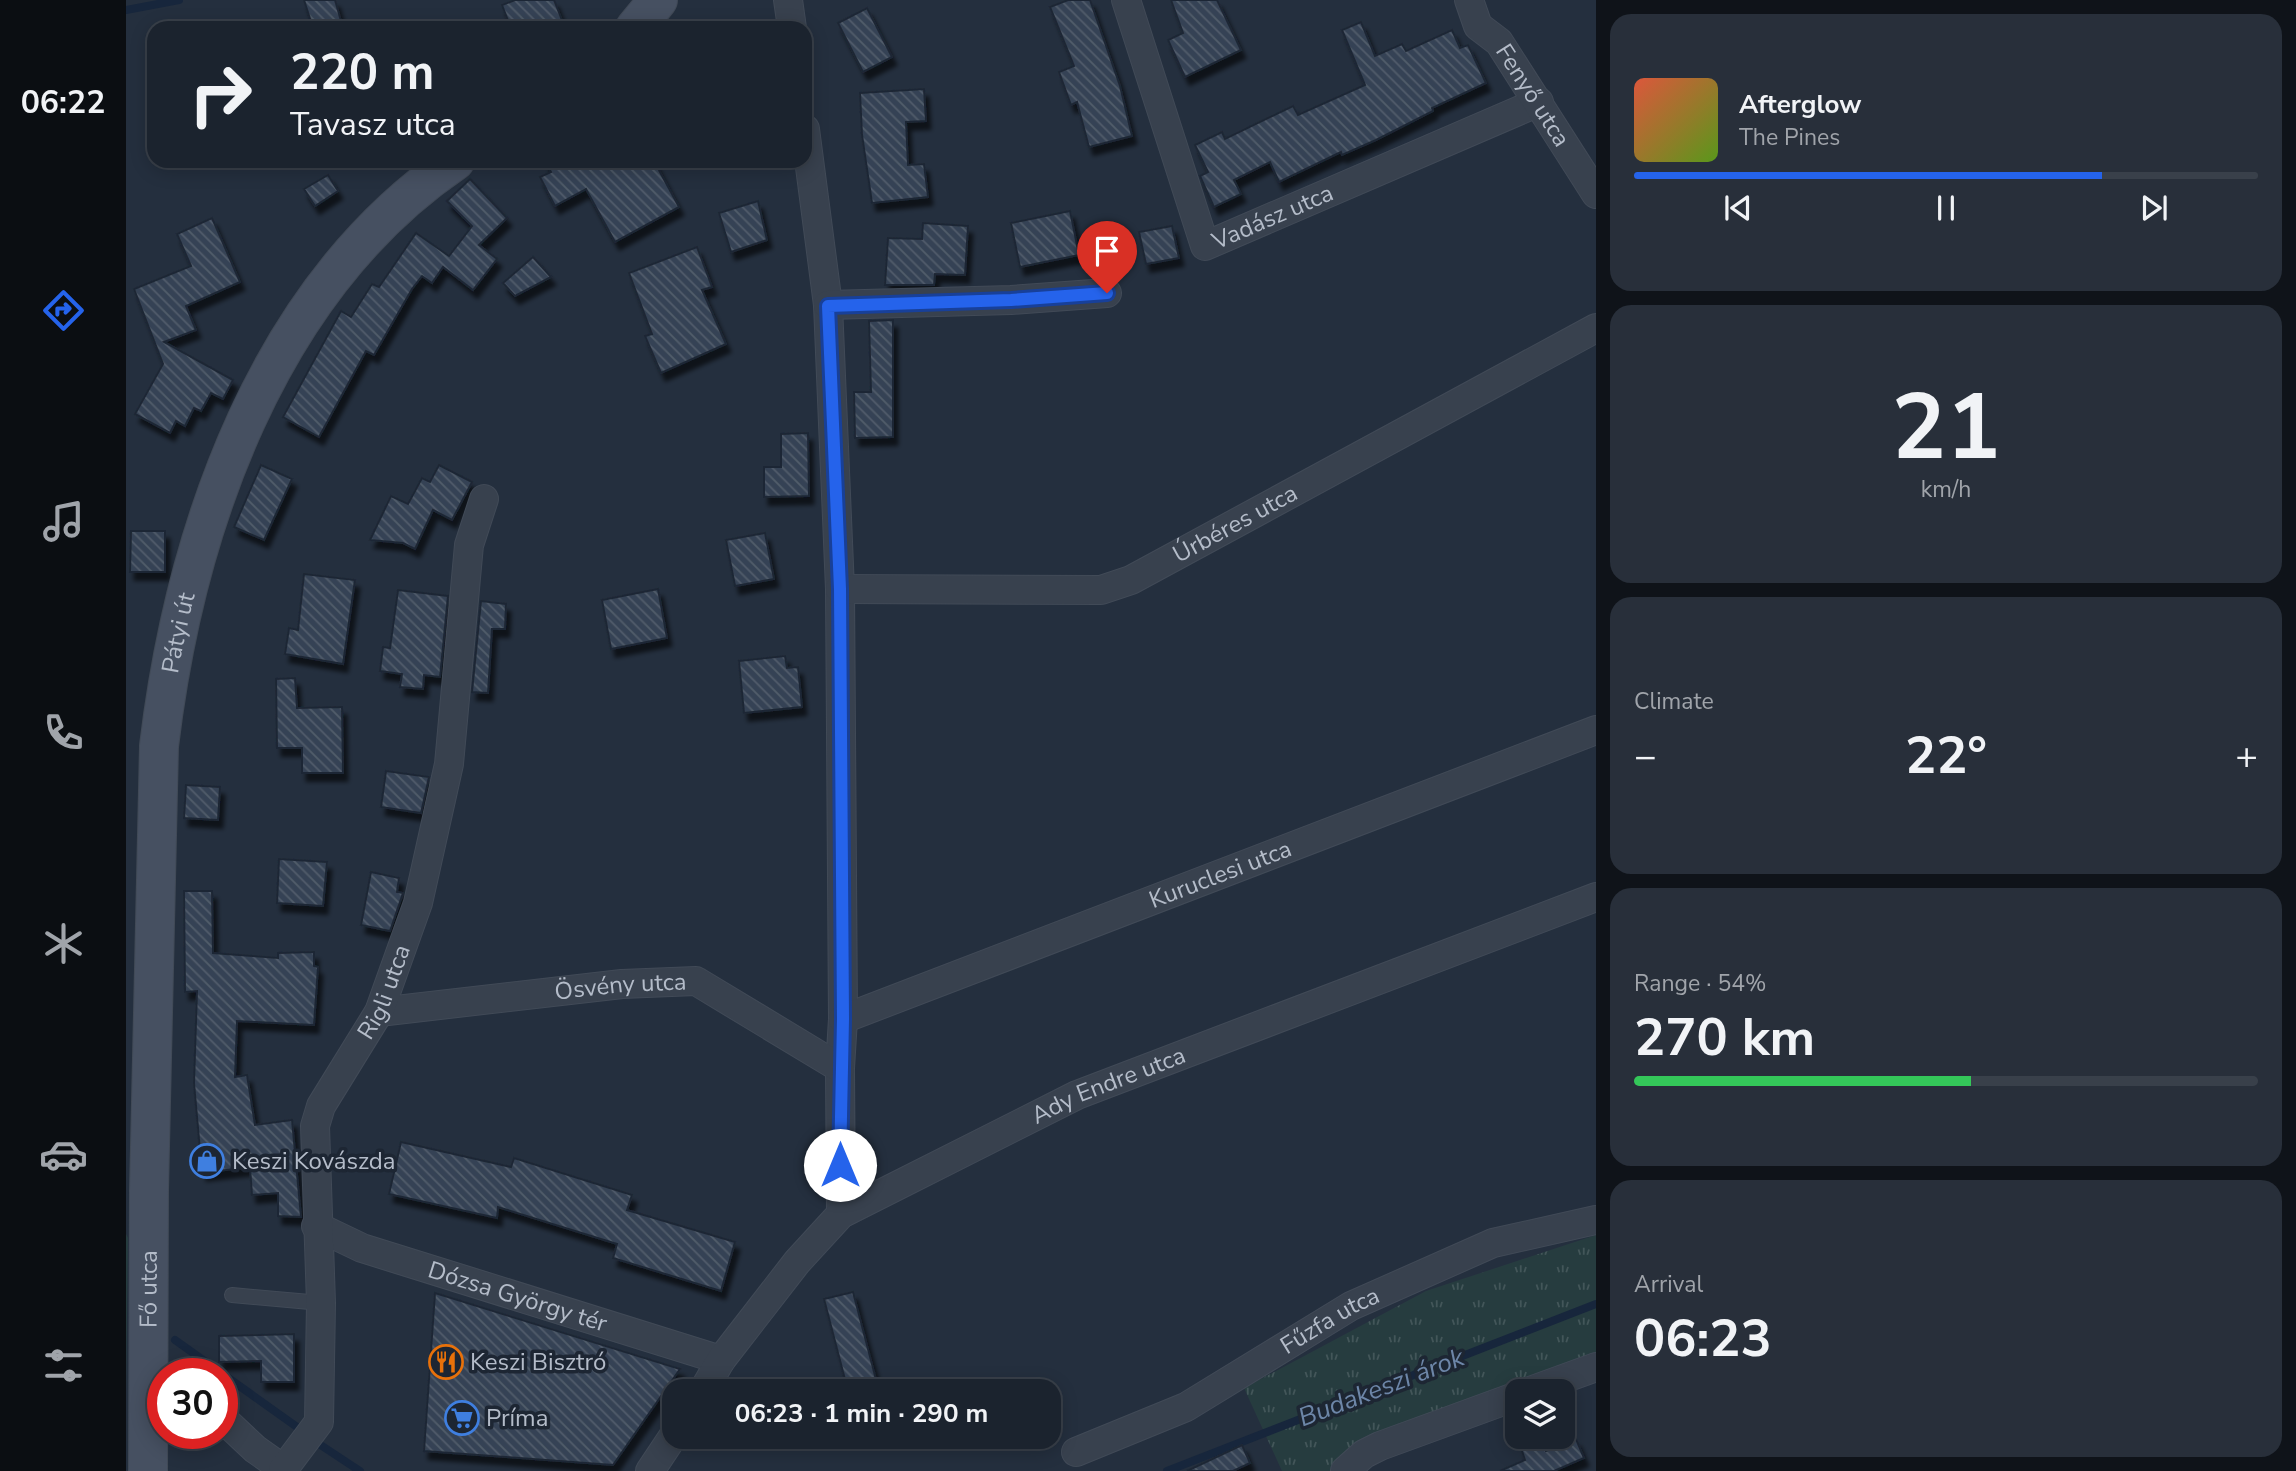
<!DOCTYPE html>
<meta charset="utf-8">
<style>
:root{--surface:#1b232e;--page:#282f3a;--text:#f1f3f6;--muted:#a0a4aa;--line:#39404a;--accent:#2563eb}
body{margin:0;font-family:"Nunito Sans",sans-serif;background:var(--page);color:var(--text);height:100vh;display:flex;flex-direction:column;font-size:26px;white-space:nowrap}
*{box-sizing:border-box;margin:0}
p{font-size:23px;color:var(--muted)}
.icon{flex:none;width:38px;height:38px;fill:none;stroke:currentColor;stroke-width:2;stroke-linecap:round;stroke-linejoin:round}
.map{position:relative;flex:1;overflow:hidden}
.sheet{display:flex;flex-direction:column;gap:14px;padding:14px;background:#0f1319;width:700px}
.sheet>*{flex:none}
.top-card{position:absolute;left:21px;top:21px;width:665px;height:147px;border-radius:21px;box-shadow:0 4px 18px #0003,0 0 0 2px var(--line);background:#1b232e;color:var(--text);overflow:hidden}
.tools{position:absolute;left:1379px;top:1379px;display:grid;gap:14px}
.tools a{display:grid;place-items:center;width:70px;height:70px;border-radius:14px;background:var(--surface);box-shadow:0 4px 18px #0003,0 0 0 2px var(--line);font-size:35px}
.speed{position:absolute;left:21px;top:1358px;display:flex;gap:14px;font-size:35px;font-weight:700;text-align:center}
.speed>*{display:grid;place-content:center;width:91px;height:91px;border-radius:50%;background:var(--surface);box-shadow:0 4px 18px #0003,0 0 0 2px var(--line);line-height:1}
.speed .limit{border:10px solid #d22;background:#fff;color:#111}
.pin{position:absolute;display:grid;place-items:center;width:60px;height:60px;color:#fff;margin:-72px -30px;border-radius:50% 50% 50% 0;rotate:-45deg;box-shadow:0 0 7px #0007}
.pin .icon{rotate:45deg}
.me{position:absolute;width:77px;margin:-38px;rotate:0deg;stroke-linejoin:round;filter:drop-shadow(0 0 5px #0008)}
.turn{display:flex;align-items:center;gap:24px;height:147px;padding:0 28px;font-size:32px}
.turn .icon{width:91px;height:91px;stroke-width:2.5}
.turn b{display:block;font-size:49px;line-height:60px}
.big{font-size:52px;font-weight:700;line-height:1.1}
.sheet .card{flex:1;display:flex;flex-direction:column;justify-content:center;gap:10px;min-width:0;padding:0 24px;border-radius:21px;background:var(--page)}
.sheet .dial{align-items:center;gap:0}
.dial b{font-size:91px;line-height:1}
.song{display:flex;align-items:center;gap:21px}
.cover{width:84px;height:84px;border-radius:10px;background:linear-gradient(135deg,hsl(10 70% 55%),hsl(90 70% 35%))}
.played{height:7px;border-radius:4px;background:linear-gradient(90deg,var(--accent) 75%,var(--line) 75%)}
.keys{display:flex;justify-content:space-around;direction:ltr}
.heat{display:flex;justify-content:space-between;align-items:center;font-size:38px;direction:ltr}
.charge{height:10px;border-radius:5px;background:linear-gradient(90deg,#34c759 54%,var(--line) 0)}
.trip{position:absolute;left:536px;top:1379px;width:399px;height:70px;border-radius:21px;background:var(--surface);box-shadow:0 4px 18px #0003,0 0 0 2px var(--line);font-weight:700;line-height:70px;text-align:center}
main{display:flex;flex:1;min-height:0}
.dock{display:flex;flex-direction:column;width:126px;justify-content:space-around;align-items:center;background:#0b0e12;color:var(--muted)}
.dock .icon{width:49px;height:49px}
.dock .on{color:var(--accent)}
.dock b{font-size:32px;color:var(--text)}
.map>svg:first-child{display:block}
.grass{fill:url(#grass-tufts)}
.forest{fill:url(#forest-firs)}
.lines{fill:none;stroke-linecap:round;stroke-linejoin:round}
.stream{stroke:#17263c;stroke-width:8}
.building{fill:url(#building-back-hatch);stroke:#1f2835;stroke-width:2;filter:url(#shadow)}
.lane-casing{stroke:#414a57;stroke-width:16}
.street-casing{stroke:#414a57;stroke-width:30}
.secondary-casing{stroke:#414a57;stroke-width:40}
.lane{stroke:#38414e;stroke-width:14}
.street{stroke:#38414e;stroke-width:28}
.secondary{stroke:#465061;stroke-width:38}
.route-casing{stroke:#184099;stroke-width:18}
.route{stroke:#2563eb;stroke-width:12}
.labels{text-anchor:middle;stroke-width:7;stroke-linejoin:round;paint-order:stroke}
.street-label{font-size:24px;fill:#b4bcc9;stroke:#1d2633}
.poi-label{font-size:24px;fill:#b4bcc9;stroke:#1d2633;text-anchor:start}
.water-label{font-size:26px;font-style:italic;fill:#6d86a8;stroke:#1d2633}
</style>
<main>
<nav class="dock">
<b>06:22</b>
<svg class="icon on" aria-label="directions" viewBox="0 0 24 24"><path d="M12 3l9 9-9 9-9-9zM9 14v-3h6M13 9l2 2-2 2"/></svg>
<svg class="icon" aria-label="music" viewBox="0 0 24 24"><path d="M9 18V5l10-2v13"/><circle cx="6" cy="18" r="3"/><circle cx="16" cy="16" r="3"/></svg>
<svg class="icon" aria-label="phone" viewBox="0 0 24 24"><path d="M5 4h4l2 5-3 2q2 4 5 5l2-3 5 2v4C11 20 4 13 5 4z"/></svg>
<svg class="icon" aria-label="climate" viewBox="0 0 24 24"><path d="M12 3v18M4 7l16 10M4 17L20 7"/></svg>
<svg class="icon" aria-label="car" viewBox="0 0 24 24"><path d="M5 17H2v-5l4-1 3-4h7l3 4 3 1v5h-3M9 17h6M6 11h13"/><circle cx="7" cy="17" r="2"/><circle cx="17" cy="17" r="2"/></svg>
<svg class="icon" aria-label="filters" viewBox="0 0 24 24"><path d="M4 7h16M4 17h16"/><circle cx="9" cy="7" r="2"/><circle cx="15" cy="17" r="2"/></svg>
</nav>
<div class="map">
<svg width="1470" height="1471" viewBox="0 0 1470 1471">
<defs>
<pattern id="grass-tufts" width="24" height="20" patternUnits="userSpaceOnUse" patternTransform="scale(1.75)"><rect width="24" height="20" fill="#263c3f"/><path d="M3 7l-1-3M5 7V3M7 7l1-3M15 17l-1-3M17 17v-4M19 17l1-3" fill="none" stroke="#435659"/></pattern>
<pattern id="forest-firs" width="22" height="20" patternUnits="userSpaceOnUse" patternTransform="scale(1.75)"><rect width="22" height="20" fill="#263c3f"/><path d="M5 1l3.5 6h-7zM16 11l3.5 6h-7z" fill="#435659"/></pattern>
<pattern id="building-back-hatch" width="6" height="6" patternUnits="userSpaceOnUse" patternTransform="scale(1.75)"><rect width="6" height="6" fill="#364354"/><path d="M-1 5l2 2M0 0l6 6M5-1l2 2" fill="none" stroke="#515c6b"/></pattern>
<filter id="shadow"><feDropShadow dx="4.5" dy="8" stdDeviation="2" flood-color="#0009"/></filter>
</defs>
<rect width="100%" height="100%" fill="#242f3e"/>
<!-- grass -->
<polygon class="grass" points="1470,1235 1470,1374 1221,1471 1156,1471 1118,1388 1300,1291"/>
<!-- forest -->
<polygon class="forest" points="0,1234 2,1238 0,1392"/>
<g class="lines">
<!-- stream -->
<g class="stream">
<polyline points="0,10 53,0"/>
<polyline points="49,1340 171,1427"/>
<polyline points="193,1444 234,1471"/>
<polyline points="1041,1471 1470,1304"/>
</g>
</g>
<!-- building -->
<g class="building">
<polygon points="178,0 209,0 217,28 187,28"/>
<polygon points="389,0 428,0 439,28 385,28 376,5"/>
<polygon points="942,0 964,0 994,86 1006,136 963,147 951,102 945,105 933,72 948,66 924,7"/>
<polygon points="1045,0 1091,0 1115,50 1059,77 1042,40 1057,33"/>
<polygon points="741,8 766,57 737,72 712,23"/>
<polygon points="1235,22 1249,56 1276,44 1280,51 1326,30 1334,48 1342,45 1360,83 1306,108 1307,111 1250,140 1216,155 1215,152 1153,182 1144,162 1108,180 1115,194 1088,207 1074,176 1082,172 1069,145 1096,132 1099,139 1167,106 1172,115 1239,85 1216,30"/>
<polygon points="798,89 800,121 780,122 782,165 798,164 802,197 746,203 736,135 734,93"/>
<polygon points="419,161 528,161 553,207 489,242 460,189 429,206 414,177 425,172"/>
<polygon points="202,175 212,191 189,206 178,189"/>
<polygon points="344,179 381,218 353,245 371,259 347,290 317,267 306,283 296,276 286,289 248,355 240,351 193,437 157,417 215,311 225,317 246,284 253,287 290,233 323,256 346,226 321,201"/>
<polygon points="632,201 641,240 605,252 593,213"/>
<polygon points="944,211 953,255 894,267 885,223"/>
<polygon points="86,218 114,282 60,306 70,330 38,342 107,380 97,399 85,393 75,411 68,408 59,426 50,421 44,433 9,414 37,364 8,289 65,266 51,234"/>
<polygon points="797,223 842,226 839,275 809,274 808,285 759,285 762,238 796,239"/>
<polygon points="1046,226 1053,258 1020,264 1013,232"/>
<polygon points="571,247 586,287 576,290 600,344 535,373 519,336 526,334 503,273"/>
<polygon points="407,257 425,277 389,296 377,283"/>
<polygon points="767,320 767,437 729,438 728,392 745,392 743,321"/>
<polygon points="682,433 683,496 638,497 638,467 655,467 655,434"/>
<polygon points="135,465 166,479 138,540 108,527"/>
<polygon points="313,465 346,482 326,520 307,510 289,549 277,543 244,540 265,496 282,504 296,478 304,482"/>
<polygon points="5,531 39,531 39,572 4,572"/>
<polygon points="639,533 648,579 609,586 600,540"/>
<polygon points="178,574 229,580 217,664 159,654 163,628 172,630"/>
<polygon points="532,589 541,638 485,649 476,600"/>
<polygon points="272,590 322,596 314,677 298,675 297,689 274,687 276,674 254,671 257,647 264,648"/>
<polygon points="355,601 380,604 379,629 366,629 362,693 346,692"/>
<polygon points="659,656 661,668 672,667 676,707 618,713 613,661"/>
<polygon points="169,678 171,708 216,707 217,773 176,773 176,748 151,748 150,679"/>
<polygon points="260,771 303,777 295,813 255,807"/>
<polygon points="60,785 94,787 92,820 58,818"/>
<polygon points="153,859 201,862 197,906 151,903"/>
<polygon points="245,872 273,878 271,892 277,893 264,931 235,925"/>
<polygon points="58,891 86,891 87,953 152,958 152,953 188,952 188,966 192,967 188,1025 111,1021 109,1077 121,1075 129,1125 166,1120 175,1217 152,1216 152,1193 126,1195 124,1167 76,1173 68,1083 71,991 59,992"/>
<polygon points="275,1142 385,1167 388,1158 506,1195 501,1210 609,1242 595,1291 487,1258 491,1244 372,1207 371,1218 263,1194"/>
<polygon points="727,1292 753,1391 722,1391 698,1299"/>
<polygon points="309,1293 554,1369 487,1465 298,1451"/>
<polygon points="168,1334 168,1382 135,1382 135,1361 93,1362 93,1336"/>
<polygon points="1450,1439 1458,1458 1428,1471 1374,1471 1399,1460 1395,1448 1416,1440 1420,1451"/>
<polygon points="1116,1445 1124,1463 1107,1471 1061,1471"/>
</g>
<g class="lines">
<!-- lane casing -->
<g class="lane-casing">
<polyline id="lane" points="106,1295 195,1303"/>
</g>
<!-- street casing -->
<g class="street-casing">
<g id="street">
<polyline points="662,0 666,28"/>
<path id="s1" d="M1000 0 1079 246 1413 102"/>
<path id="s2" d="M1343 0 1352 26 1373 42 1470 194"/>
<polyline points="679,129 702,305 714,589 717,1019 714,1068 715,1214"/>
<polyline points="702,305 885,300 981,293"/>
<path id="s3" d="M714 589 975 590 1005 580 1470 328"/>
<path id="s4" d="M253 1012 496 984 570 981 714 1068"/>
<path id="s5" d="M717 1019 1470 730"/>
<path id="s6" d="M190 1226 236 1248 595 1360"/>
<path id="s7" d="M577 1391 595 1360 671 1262 715 1214 951 1095 1470 897"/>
<polyline points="1404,1391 1470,1367"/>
<polyline points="96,1418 129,1449 160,1471"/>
<path id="s8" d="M950 1452 1060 1407 1225 1306 1367 1243 1470 1220"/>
<path id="s9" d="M157 1470 193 1422 195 1303 189 1126 195 1106 253 1012 292 903 323 764 343 545 358 499"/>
<polyline points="524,1471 548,1435"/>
<polyline points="1219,1471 1238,1454 1254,1446 1391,1396"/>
</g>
</g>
<!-- secondary casing -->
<g class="secondary-casing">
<g id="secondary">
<polyline points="509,28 532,0"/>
<path id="s10" d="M22 1471 23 1191 33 746C59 530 141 289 329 161"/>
</g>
</g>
<!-- lane -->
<use href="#lane" class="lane"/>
<!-- street -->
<use href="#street" class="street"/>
<!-- secondary -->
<use href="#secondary" class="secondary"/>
</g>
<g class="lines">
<!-- route casing -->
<g class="route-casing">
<polyline id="route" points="714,1165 717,1019 714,589 702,306 885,300 981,293"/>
</g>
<!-- route -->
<use href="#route" class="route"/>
</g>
<!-- icons -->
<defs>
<g id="shop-ring" transform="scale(1.75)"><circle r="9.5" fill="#1d2633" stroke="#3f7fe0" stroke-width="1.5"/><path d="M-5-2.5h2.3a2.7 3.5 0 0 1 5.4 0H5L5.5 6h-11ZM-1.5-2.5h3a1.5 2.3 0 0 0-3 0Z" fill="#3f7fe0"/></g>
<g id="restaurant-ring" transform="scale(1.75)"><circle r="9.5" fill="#1d2633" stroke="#e8710a" stroke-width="1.5"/><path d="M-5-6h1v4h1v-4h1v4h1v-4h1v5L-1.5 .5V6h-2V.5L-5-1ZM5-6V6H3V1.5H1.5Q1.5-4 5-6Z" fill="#e8710a"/></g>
<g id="supermarket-ring" transform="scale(1.75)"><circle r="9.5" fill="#1d2633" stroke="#3f7fe0" stroke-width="1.5"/><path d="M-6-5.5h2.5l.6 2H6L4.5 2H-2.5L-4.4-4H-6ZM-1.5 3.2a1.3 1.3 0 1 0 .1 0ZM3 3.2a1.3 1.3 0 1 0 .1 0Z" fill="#3f7fe0"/></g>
</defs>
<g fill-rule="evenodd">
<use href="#shop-ring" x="81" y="1161"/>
<use href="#restaurant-ring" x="320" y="1362"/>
<use href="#supermarket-ring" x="336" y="1418"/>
</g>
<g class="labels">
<!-- street labels -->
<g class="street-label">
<text dy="8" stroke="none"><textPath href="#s2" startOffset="117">Fenyő utca</textPath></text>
<text dy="8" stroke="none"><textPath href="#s1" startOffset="332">Vadász utca</textPath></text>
<text dy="8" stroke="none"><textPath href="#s3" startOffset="411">Úrbéres utca</textPath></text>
<text dy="8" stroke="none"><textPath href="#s10" startOffset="840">Pátyi út</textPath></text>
<text dy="8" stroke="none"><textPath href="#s5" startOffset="404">Kuruclesi utca</textPath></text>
<text dy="8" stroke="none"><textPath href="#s4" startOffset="243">Ösvény utca</textPath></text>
<text dy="8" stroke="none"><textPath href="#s9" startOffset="508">Rigli utca</textPath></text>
<text dy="8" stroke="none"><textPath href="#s7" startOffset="522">Ady Endre utca</textPath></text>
<text dy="8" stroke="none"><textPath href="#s10" startOffset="182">Fő utca</textPath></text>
<text dy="8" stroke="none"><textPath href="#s6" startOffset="214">Dózsa György tér</textPath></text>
<text dy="8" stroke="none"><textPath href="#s8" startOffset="287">Fűzfa utca</textPath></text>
</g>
<!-- poi labels -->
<g class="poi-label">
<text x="106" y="1169">Keszi Kovászda</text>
<text x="344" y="1370">Keszi Bisztró</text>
<text x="360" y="1426">Príma</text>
</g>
<!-- water labels -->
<g class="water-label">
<text transform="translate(1255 1387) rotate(-21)" y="9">Budakeszi árok</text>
</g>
</g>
</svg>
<div class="tools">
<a><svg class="icon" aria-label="layers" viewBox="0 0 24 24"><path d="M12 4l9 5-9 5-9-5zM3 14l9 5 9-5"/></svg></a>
</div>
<div class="speed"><div class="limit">30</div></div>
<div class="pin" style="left:981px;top:293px;background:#d93025"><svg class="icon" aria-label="arrive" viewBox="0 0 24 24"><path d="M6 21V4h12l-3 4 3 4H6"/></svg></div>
<svg class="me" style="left:714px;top:1165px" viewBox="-20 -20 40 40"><circle r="19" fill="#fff"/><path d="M0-13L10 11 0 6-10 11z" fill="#2563eb"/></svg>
<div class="trip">06:23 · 1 min · 290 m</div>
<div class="top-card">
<div class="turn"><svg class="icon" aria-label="right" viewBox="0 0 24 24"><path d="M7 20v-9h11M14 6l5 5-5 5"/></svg><div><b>220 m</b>Tavasz utca</div></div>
</div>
</div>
<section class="sheet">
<div class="card">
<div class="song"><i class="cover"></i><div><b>Afterglow</b><p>The Pines</p></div></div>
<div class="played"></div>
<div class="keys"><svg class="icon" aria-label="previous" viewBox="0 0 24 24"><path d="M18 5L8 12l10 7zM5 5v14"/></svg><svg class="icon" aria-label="pause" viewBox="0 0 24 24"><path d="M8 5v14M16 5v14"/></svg><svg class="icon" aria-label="next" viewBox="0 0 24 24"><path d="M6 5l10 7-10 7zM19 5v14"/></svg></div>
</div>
<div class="card dial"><b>21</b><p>km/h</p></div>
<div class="card"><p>Climate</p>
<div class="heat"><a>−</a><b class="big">22°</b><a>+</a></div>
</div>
<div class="card"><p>Range · 54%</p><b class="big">270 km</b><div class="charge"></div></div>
<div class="card"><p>Arrival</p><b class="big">06:23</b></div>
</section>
</main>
